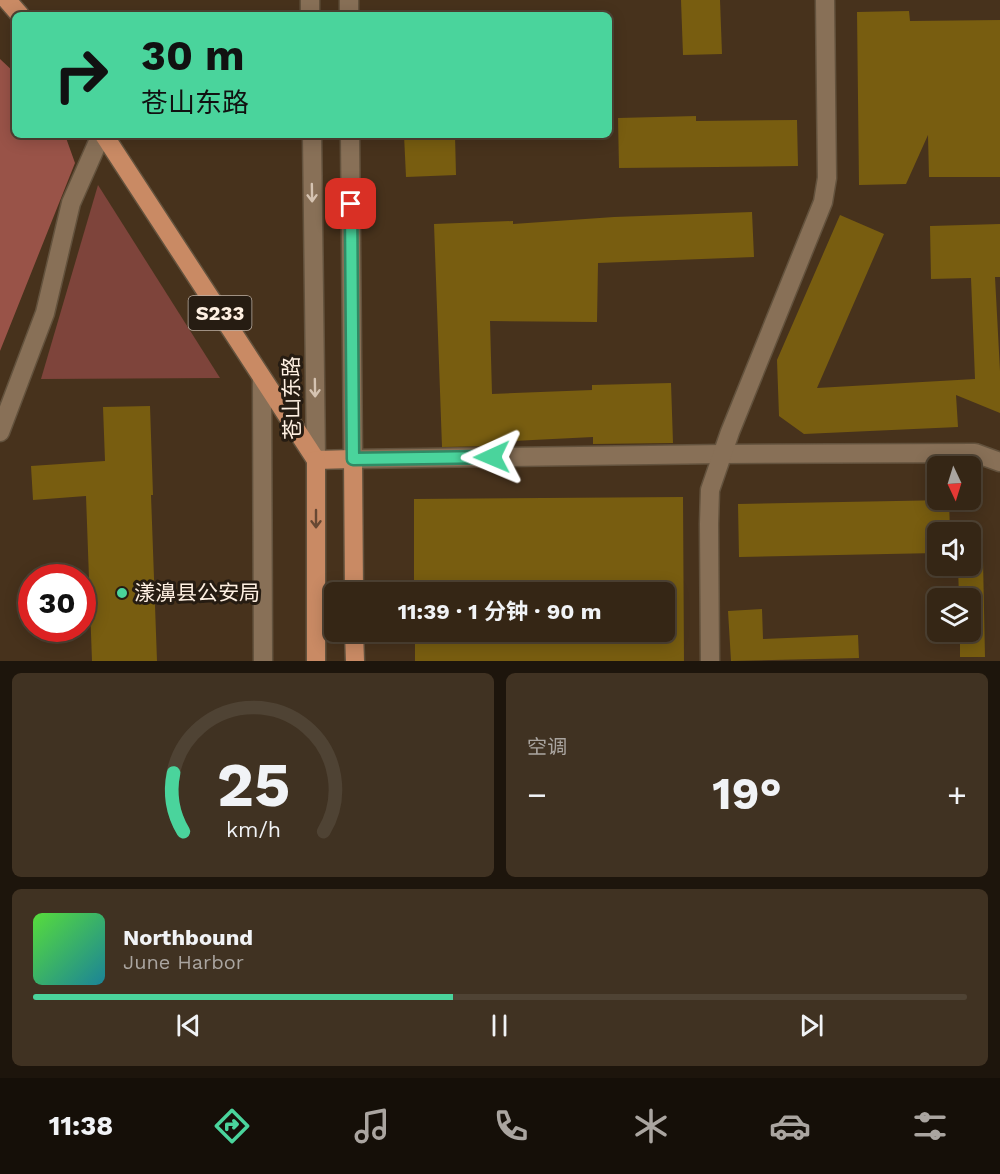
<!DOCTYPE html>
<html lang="zh">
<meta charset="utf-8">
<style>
:root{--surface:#352615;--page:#403222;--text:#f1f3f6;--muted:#aaa5a0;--line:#4f4334;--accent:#4ad49c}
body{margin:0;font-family:"Work Sans","Noto Sans SC",sans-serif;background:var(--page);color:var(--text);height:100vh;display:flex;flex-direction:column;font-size:22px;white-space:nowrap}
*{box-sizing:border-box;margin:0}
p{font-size:20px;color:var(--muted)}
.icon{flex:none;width:33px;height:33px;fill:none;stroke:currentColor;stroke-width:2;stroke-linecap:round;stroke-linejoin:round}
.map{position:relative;height:661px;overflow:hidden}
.sheet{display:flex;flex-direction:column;gap:12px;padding:12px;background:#1d150c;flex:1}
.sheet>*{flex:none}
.top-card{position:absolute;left:12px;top:12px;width:600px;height:126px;border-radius:9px;box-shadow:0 3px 15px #0003,0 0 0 2px var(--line);background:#4ad49c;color:#111;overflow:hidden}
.needle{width:39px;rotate:176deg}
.controls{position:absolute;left:927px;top:456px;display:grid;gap:12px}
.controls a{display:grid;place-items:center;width:54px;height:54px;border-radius:9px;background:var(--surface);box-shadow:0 3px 15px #0003,0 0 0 2px var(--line);font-size:30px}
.speed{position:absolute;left:18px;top:564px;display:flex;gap:12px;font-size:30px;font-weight:700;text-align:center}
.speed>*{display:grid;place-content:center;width:78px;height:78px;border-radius:50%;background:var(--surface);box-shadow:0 3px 15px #0003,0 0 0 2px var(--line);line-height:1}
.speed .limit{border:9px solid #d22;background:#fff;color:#111}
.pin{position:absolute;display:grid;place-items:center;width:51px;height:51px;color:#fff;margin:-26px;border-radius:12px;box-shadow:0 3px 9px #0006}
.me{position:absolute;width:66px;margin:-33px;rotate:269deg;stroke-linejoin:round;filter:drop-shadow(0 0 4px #0008)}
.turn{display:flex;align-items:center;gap:21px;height:126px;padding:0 30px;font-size:27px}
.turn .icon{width:78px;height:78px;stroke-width:2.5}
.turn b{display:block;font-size:42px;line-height:51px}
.big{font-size:45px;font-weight:700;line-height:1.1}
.sheet .tile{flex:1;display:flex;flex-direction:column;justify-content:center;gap:9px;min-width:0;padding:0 21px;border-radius:9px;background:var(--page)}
.sheet .dial{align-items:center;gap:0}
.dial svg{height:156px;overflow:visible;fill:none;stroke:var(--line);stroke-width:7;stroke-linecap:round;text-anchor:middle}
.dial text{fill:var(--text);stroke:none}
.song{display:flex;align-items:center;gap:18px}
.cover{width:72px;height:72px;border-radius:9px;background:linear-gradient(135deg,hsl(110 70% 55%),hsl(190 70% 35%))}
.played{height:6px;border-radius:3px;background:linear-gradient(90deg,var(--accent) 45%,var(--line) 45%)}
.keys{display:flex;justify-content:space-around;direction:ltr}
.heat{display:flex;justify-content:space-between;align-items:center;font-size:33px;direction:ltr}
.sheet .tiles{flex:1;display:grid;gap:12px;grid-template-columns:1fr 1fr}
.tile:last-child{grid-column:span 2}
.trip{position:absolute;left:324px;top:582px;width:351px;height:60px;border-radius:9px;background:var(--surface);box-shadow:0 3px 15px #0003,0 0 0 2px var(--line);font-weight:700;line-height:60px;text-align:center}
.tabs{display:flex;height:96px;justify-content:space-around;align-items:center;background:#150f08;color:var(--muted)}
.tabs .icon{width:42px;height:42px}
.tabs .on{color:var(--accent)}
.tabs b{font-size:27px;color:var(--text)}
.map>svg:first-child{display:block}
.green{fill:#7e443b}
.forest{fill:#995348}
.building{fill:#785d10}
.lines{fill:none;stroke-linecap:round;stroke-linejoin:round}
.street-casing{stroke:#63523d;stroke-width:21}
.secondary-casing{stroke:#63523d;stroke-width:21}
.primary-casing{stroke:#63523d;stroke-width:21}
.street{stroke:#887057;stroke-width:18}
.secondary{stroke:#887057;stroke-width:18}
.primary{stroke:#c98a64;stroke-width:18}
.oneway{stroke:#d5c3b1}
.oneway2{stroke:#674833}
.route-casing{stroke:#308a65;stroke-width:15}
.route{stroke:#4ad49c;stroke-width:10}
.poi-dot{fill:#4ad49c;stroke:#261c12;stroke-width:2}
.labels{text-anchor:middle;stroke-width:6;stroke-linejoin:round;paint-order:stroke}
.shield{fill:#261c12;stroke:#bdb0a4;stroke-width:1.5}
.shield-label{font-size:20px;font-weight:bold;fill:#fef0e2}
.street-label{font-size:21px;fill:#fef0e2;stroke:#261c12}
.poi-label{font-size:21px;fill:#fef0e2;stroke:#261c12;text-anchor:start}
</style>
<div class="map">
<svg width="1000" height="661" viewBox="0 0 1000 661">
<rect width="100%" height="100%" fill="#47321c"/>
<!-- green -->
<polygon class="green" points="98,185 220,378 41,379"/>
<!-- forest -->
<polygon class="forest" points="0,59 15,73 15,135 65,135 75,163 0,351"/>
<!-- building -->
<g class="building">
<polygon points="681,0 720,0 722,54 683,55"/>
<polygon points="909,11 910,21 1000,20 1000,177 929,177 928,135 906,184 859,185 857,12"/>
<polygon points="696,116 696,121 797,120 798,166 619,168 618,118"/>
<polygon points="404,135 455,135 456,175 406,177"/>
<polygon points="752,212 754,257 598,263 597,322 490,321 492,394 592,390 592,385 671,383 673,443 593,444 593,437 494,442 494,446 442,447 434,224 513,221 513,224 614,217"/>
<polygon points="840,215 884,234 817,388 975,379 971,278 931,279 930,226 1000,224 1000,277 995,277 1000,371 1000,413 956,395 958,427 804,434 779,416 777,360"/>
<polygon points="150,406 153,495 151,495 157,661 92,661 86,496 33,500 31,466 105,461 103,407"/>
<polygon points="683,497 684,661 415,661 415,632 664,632 664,592 414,592 414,499"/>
<polygon points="949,500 950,532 938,532 938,553 739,557 738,504"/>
<polygon points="970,560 983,560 985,657 960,657 960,632 970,632 970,598 959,598 958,566 970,566"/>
<polygon points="762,609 763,639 858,635 859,658 731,661 728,611"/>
</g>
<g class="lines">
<!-- street casing -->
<g class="street-casing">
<g id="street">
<polyline points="262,378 263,661"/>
<polyline points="0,432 45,313 71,203 101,135"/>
<polyline points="353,459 722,454 975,453 1000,462"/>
</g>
</g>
<!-- secondary casing -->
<g class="secondary-casing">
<g id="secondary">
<polyline points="310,0 310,15"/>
<polyline points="349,0 349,15"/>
<polyline points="312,135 316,460"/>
<polyline points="350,135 353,459"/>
<polyline points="710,661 709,524 710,490 730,432 823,202 827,178 825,0"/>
</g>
</g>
<!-- primary casing -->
<g class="primary-casing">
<g id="primary">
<polyline points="7,0 20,15"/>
<polyline points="104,135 316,460 353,459 354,592"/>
<polyline points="316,460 316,661"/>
<polyline points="354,632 355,661"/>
</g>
</g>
<!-- street -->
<use href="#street" class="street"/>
<!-- secondary -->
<use href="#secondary" class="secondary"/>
<!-- primary -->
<use href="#primary" class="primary"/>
</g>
<!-- one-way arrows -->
<defs><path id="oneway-shaft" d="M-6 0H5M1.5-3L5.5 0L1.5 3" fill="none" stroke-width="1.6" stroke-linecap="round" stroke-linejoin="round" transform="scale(1.5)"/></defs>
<g class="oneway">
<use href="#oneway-shaft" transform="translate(312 193) rotate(89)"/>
<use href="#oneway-shaft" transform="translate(315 388) rotate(89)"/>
</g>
<use class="oneway2" href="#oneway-shaft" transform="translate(316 519) rotate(90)"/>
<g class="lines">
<!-- route casing -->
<g class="route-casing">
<polyline id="route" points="351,204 353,459 492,457"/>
</g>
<!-- route -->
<use href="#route" class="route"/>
</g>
<!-- markers -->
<circle class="poi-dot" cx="122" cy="593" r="6"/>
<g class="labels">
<!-- shield labels -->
<rect class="shield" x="188.5" y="296" width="63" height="34" rx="4.5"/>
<g class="shield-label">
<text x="220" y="320">S233</text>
</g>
<!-- street labels -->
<g class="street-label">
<text transform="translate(292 398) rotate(-91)" y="7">苍山东路</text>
</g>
<!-- poi labels -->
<g class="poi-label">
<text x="134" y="600">漾濞县公安局</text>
</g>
</g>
</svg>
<div class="controls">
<a><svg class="needle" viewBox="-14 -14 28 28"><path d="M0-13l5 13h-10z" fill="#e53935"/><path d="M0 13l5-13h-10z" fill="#aaa5a0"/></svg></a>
<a><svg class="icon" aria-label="sound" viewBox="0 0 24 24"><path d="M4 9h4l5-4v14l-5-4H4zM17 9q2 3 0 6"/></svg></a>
<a><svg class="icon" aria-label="layers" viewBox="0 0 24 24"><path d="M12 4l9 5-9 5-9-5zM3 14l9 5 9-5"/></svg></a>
</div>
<div class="speed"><div class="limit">30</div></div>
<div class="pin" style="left:351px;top:204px;background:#d93025"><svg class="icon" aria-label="arrive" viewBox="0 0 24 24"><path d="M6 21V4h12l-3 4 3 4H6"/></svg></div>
<svg class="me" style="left:492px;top:457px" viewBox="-20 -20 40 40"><path d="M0-17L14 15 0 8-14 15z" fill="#4ad49c" stroke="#fff" stroke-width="4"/></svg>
<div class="trip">11:39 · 1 分钟 · 90 m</div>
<div class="top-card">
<div class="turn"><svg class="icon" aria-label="right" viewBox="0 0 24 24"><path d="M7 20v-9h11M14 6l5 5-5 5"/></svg><div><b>30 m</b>苍山东路</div></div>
</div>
</div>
<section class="sheet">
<div class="tiles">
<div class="tile dial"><svg viewBox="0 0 100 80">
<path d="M14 69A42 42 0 1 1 86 69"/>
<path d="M14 69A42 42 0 0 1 9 39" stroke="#4ad49c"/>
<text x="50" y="56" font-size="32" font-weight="700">25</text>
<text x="50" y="72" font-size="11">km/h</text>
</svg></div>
<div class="tile"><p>空调</p>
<div class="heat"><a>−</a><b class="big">19°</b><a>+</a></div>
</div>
<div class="tile">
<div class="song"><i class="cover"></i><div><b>Northbound</b><p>June Harbor</p></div></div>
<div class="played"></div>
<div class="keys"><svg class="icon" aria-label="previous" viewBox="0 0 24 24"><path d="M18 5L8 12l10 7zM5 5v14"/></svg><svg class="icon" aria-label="pause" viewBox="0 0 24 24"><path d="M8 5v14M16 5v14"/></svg><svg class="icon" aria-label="next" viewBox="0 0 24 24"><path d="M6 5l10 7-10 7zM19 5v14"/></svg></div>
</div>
</div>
</section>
<nav class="tabs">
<b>11:38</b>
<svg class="icon on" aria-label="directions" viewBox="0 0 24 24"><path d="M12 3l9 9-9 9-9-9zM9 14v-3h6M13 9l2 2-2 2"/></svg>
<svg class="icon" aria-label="music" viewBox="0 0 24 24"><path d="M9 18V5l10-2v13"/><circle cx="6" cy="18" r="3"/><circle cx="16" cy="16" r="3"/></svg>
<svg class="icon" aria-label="phone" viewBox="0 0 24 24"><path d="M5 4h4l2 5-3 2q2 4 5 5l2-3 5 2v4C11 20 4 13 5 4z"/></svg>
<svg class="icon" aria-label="climate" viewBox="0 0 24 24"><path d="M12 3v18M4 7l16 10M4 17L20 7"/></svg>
<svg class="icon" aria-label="car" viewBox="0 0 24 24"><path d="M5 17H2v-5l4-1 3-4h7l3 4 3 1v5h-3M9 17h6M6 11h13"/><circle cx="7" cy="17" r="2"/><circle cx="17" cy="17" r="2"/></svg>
<svg class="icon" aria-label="filters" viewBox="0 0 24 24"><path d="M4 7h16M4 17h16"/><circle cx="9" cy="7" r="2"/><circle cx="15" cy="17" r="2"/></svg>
</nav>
